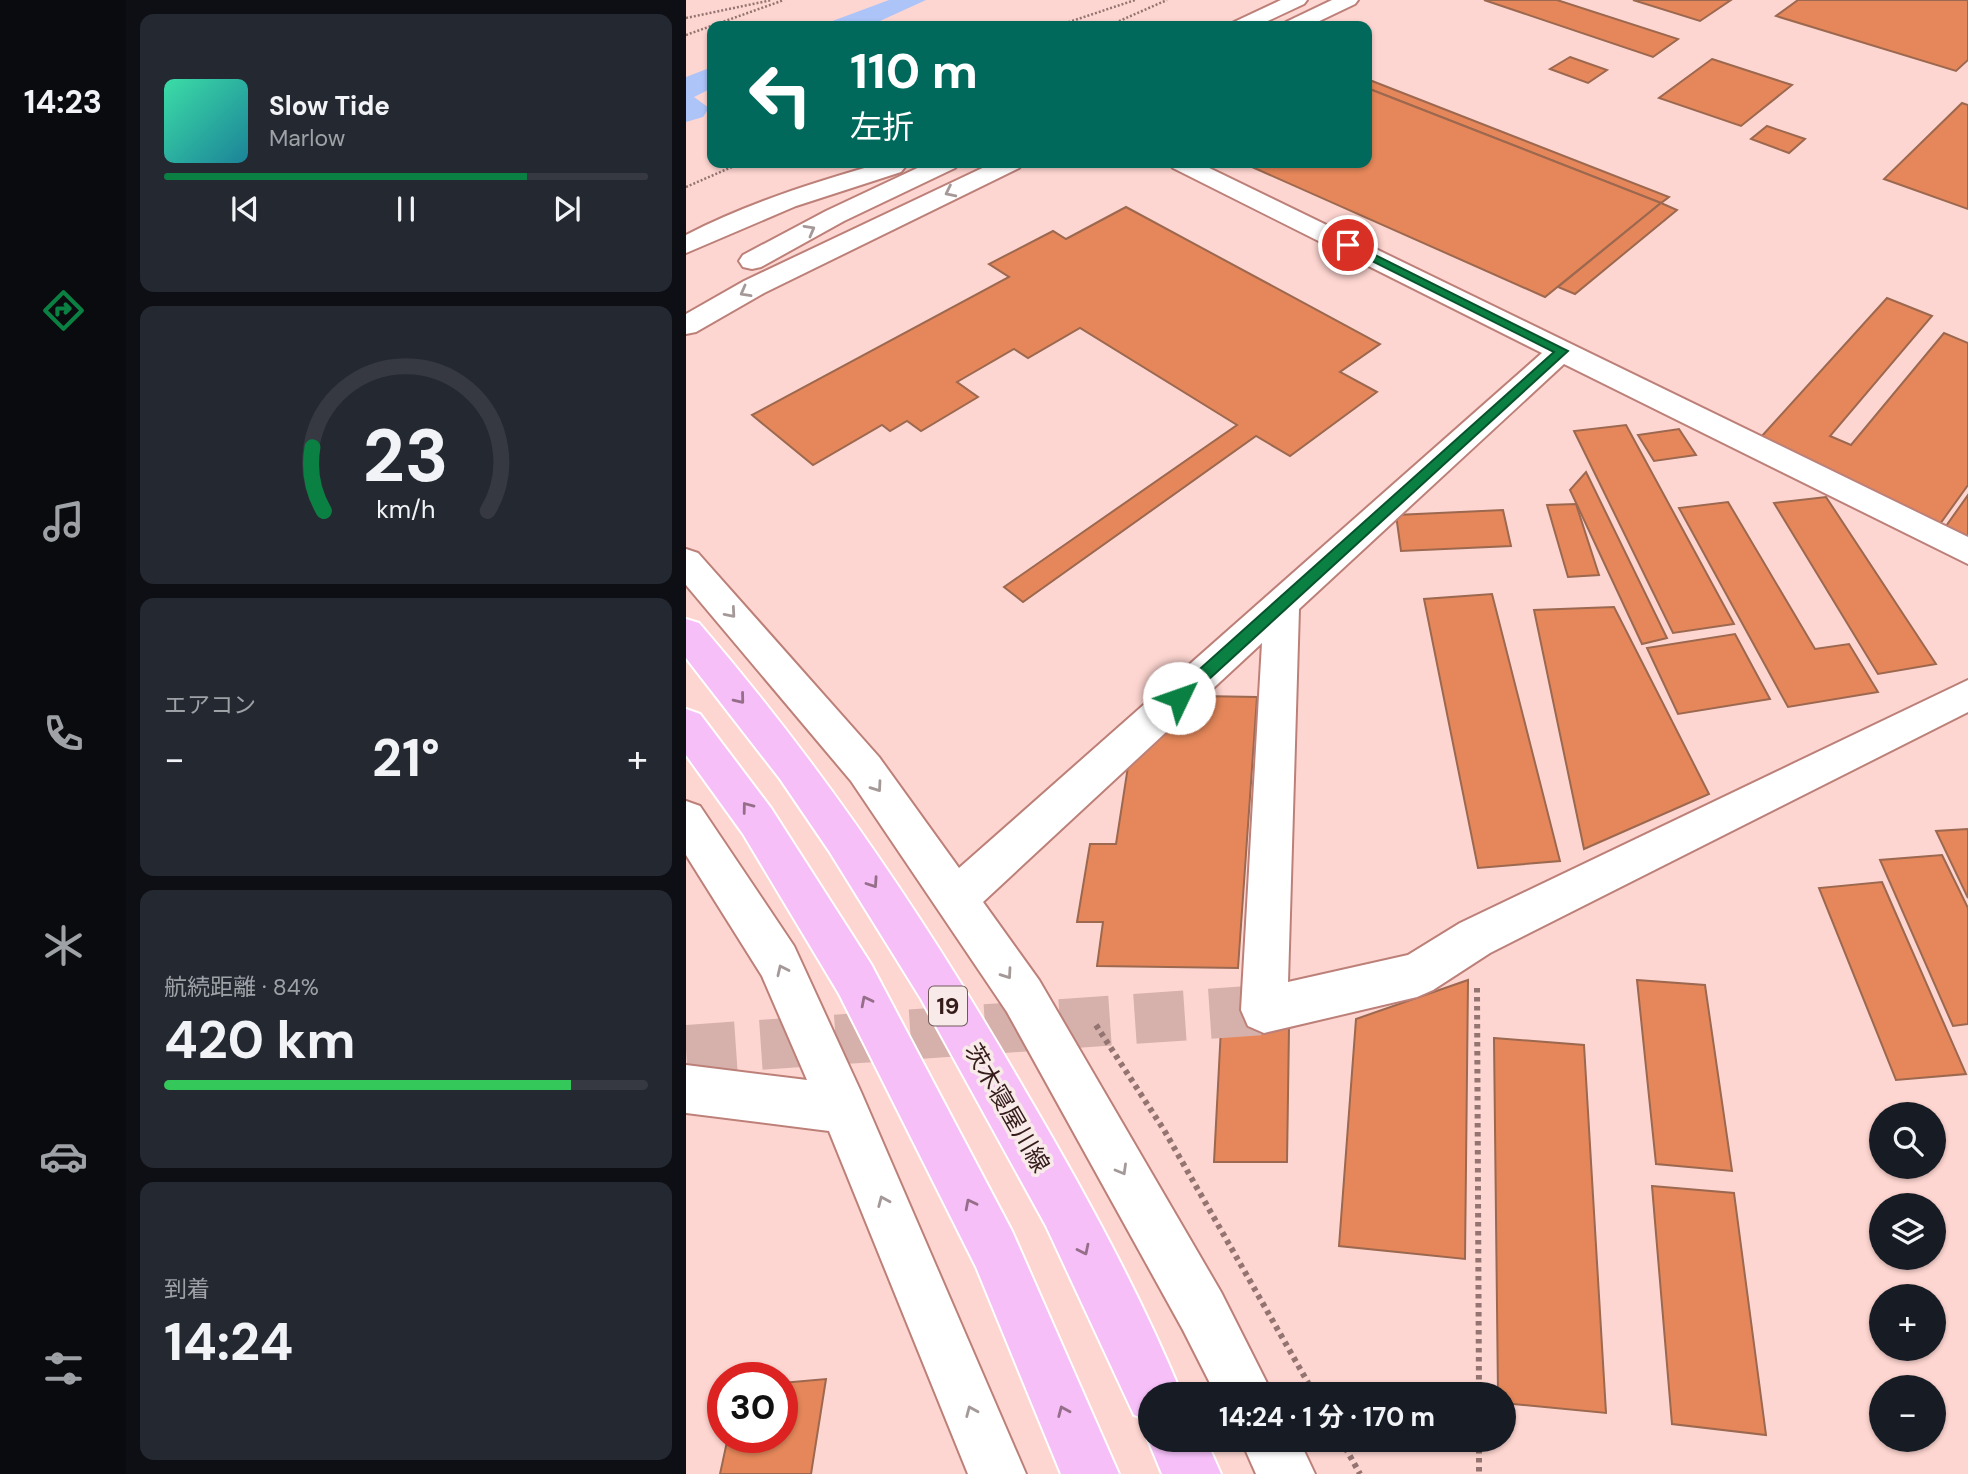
<!DOCTYPE html>
<html lang="ja">
<meta charset="utf-8">
<style>
:root{--surface:#171b24;--page:#242831;--text:#f1f3f6;--muted:#9ea1a6;--line:#363941;--accent:#0b8043}
body{margin:0;font-family:"DM Sans","Noto Sans JP",sans-serif;background:var(--page);color:var(--text);height:100vh;display:flex;flex-direction:column;font-size:26px;white-space:nowrap}
*{box-sizing:border-box;margin:0}
p{font-size:23px;color:var(--muted)}
.icon{flex:none;width:38px;height:38px;fill:none;stroke:currentColor;stroke-width:2;stroke-linecap:round;stroke-linejoin:round}
.map{position:relative;flex:1;overflow:hidden}
.panel{display:flex;flex-direction:column;gap:14px;padding:14px;background:#0d0f14;width:560px}
.panel>*{flex:none}
.banner{position:absolute;left:21px;top:21px;width:665px;height:147px;border-radius:14px;box-shadow:0 2px 5px #0004;background:#00695c;color:#fff;overflow:hidden}
.tools{position:absolute;left:1183px;top:1102px;display:grid;gap:14px}
.tools a{display:grid;place-items:center;width:77px;height:77px;border-radius:50%;background:var(--surface);box-shadow:0 2px 5px #0004;font-size:35px}
.speed{position:absolute;left:21px;top:1362px;display:flex;gap:14px;font-size:35px;font-weight:700;text-align:center}
.speed>*{display:grid;place-content:center;width:91px;height:91px;border-radius:50%;background:var(--surface);box-shadow:0 2px 5px #0004;line-height:1}
.speed .limit{border:10px solid #d22;background:#fff;color:#111}
.pin{position:absolute;display:grid;place-items:center;width:60px;height:60px;color:#fff;margin:-30px;border:4px solid #fff;border-radius:50%;box-shadow:0 2px 7px #0007}
.me{position:absolute;width:77px;margin:-38px;rotate:48deg;stroke-linejoin:round;filter:drop-shadow(0 0 5px #0008)}
.turn{display:flex;align-items:center;gap:24px;height:147px;padding:0 28px;font-size:32px}
.turn .icon{width:91px;height:91px;stroke-width:2.5}
.turn b{display:block;font-size:49px;line-height:60px}
.big{font-size:52px;font-weight:700;line-height:1.1}
.panel .card{flex:1;display:flex;flex-direction:column;justify-content:center;gap:10px;min-width:0;padding:0 24px;border-radius:14px;background:var(--page)}
.panel .dial{align-items:center;gap:0}
.dial svg{height:182px;overflow:visible;fill:none;stroke:var(--line);stroke-width:7;stroke-linecap:round;text-anchor:middle}
.dial text{fill:var(--text);stroke:none}
.song{display:flex;align-items:center;gap:21px}
.cover{width:84px;height:84px;border-radius:10px;background:linear-gradient(135deg,hsl(160 70% 55%),hsl(190 70% 35%))}
.played{height:7px;border-radius:4px;background:linear-gradient(90deg,var(--accent) 75%,var(--line) 75%)}
.keys{display:flex;justify-content:space-around;direction:ltr}
.heat{display:flex;justify-content:space-between;align-items:center;font-size:38px;direction:ltr}
.charge{height:10px;border-radius:5px;background:linear-gradient(90deg,#34c759 84%,var(--line) 0)}
.trip{position:absolute;left:452px;top:1382px;width:378px;height:70px;border-radius:35px;background:var(--surface);box-shadow:0 2px 5px #0004;font-weight:700;line-height:70px;text-align:center}
main{display:flex;flex:1;min-height:0}
.tab-bar{display:flex;flex-direction:column;width:126px;justify-content:space-around;align-items:center;background:#090b0e;color:var(--muted)}
.tab-bar .icon{width:49px;height:49px}
.tab-bar .on{color:var(--accent)}
.tab-bar b{font-size:32px;color:var(--text)}
.map>svg:first-child{display:block}
.water{fill:#acc4f7}
.building{fill:#e5875a;stroke:#9c684f;stroke-width:2}
.lines{fill:none;stroke-linecap:round;stroke-linejoin:round}
.street-tunnel{stroke:#d6b1ac;stroke-width:50;stroke-dasharray:50 25;stroke-linecap:butt}
.street-casing{stroke:#bc8079;stroke-width:4}
.primary-casing{stroke:#fff;stroke-width:4}
.path-far1{stroke:#937470;stroke-width:2.5;stroke-dasharray:2 2;stroke-linecap:butt}
.path{stroke:#937470;stroke-width:6;stroke-dasharray:4.5 4.5;stroke-linecap:butt}
.street{fill:#fff;fill-rule:evenodd}
.primary{fill:#f6bff8;fill-rule:evenodd}
.oneway{stroke:#a49998}
.oneway2{stroke:#956e89}
.route{fill:#0b8043;stroke:#07532c;stroke-width:2}
.labels{text-anchor:middle;stroke-width:7;stroke-linejoin:round;paint-order:stroke}
.shield{fill:#f8eae9;stroke:#6f5a58;stroke-width:2}
.shield-label{font-size:23px;font-weight:bold;fill:#341c1a}
.street-label{font-size:24px;fill:#341c1a;stroke:#f8eae9}
</style>
<main>
<nav class="tab-bar">
<b>14:23</b>
<svg class="icon on" aria-label="directions" viewBox="0 0 24 24"><path d="M12 3l9 9-9 9-9-9zM9 14v-3h6M13 9l2 2-2 2"/></svg>
<svg class="icon" aria-label="music" viewBox="0 0 24 24"><path d="M9 18V5l10-2v13"/><circle cx="6" cy="18" r="3"/><circle cx="16" cy="16" r="3"/></svg>
<svg class="icon" aria-label="phone" viewBox="0 0 24 24"><path d="M5 4h4l2 5-3 2q2 4 5 5l2-3 5 2v4C11 20 4 13 5 4z"/></svg>
<svg class="icon" aria-label="climate" viewBox="0 0 24 24"><path d="M12 3v18M4 7l16 10M4 17L20 7"/></svg>
<svg class="icon" aria-label="car" viewBox="0 0 24 24"><path d="M5 17H2v-5l4-1 3-4h7l3 4 3 1v5h-3M9 17h6M6 11h13"/><circle cx="7" cy="17" r="2"/><circle cx="17" cy="17" r="2"/></svg>
<svg class="icon" aria-label="filters" viewBox="0 0 24 24"><path d="M4 7h16M4 17h16"/><circle cx="9" cy="7" r="2"/><circle cx="15" cy="17" r="2"/></svg>
</nav>
<section class="panel">
<div class="card">
<div class="song"><i class="cover"></i><div><b>Slow Tide</b><p>Marlow</p></div></div>
<div class="played"></div>
<div class="keys"><svg class="icon" aria-label="previous" viewBox="0 0 24 24"><path d="M18 5L8 12l10 7zM5 5v14"/></svg><svg class="icon" aria-label="pause" viewBox="0 0 24 24"><path d="M8 5v14M16 5v14"/></svg><svg class="icon" aria-label="next" viewBox="0 0 24 24"><path d="M6 5l10 7-10 7zM19 5v14"/></svg></div>
</div>
<div class="card dial"><svg viewBox="0 0 100 80">
<path d="M14 69A42 42 0 1 1 86 69"/>
<path d="M14 69A42 42 0 0 1 9 41" stroke="#0b8043"/>
<text x="50" y="56" font-size="32" font-weight="700">23</text>
<text x="50" y="72" font-size="11">km/h</text>
</svg></div>
<div class="card"><p>エアコン</p>
<div class="heat"><a>−</a><b class="big">21°</b><a>+</a></div>
</div>
<div class="card"><p>航続距離 · 84%</p><b class="big">420 km</b><div class="charge"></div></div>
<div class="card"><p>到着</p><b class="big">14:24</b></div>
</section>
<div class="map">
<svg width="1282" height="1474" viewBox="0 0 1282 1474">
<rect width="100%" height="100%" fill="#fed6d1"/>
<!-- water -->
<g class="water">
<polygon points="203,0 240,0 183,26 133,26"/>
<polygon points="26,67 26,88 8,97 23,108 17,117 0,122 0,77"/>
</g>
<!-- building -->
<g class="building">
<polygon points="798,0 871,0 992,39 967,57"/>
<polygon points="947,0 1045,0 1014,21"/>
<polygon points="1112,0 1282,0 1282,60 1270,71 1090,16"/>
<polygon points="884,57 921,70 902,83 864,69"/>
<polygon points="1026,59 1106,85 1055,126 973,98"/>
<polygon points="681,79 983,197 975,203 681,88"/>
<polygon points="681,88 975,203 859,297 557,163 681,163"/>
<polygon points="1276,103 1282,105 1282,209 1198,179"/>
<polygon points="1081,126 1119,139 1103,153 1065,139"/>
<polygon points="975,203 991,210 889,294 872,287"/>
<polygon points="440,207 694,344 654,372 691,392 604,456 570,436 337,602 318,587 551,425 394,328 342,358 328,349 271,382 292,397 235,431 221,421 204,431 196,425 127,465 66,415 323,277 303,264 367,231 380,239"/>
<polygon points="1201,298 1246,316 1144,436 1165,445 1258,333 1282,343 1282,485 1254,524 1075,437"/>
<polygon points="940,425 1048,624 987,633 888,431"/>
<polygon points="993,429 1010,455 968,461 952,435"/>
<polygon points="900,472 981,638 956,644 884,490"/>
<polygon points="1282,495 1282,536 1260,526"/>
<polygon points="1140,497 1250,664 1192,674 1088,503"/>
<polygon points="1042,502 1129,649 1163,644 1192,692 1102,707 993,508"/>
<polygon points="890,504 913,575 882,577 861,505"/>
<polygon points="817,510 825,546 715,551 710,515"/>
<polygon points="806,594 874,861 792,868 738,599"/>
<polygon points="928,607 1023,794 898,849 848,610"/>
<polygon points="1049,634 1084,699 992,714 961,648"/>
<polygon points="515,696 571,697 552,968 411,966 417,922 391,922 404,844 430,844 443,760"/>
<polygon points="1282,829 1282,898 1250,831"/>
<polygon points="1256,855 1282,908 1282,1024 1267,1026 1194,860"/>
<polygon points="1196,882 1280,1074 1210,1080 1133,888"/>
<polygon points="782,980 779,1259 653,1246 670,1019"/>
<polygon points="951,980 1019,985 1046,1171 970,1164"/>
<polygon points="535,1028 603,1028 601,1162 528,1162"/>
<polygon points="808,1038 898,1045 920,1413 817,1403 817,1395 812,1395"/>
<polygon points="966,1186 1048,1193 1080,1435 986,1424"/>
<polygon points="140,1379 125,1474 34,1474 42,1437 96,1437 96,1383"/>
</g>
<g class="lines">
<!-- street-tunnel -->
<polyline class="street-tunnel" points="0,1050 578,1010"/>
<!-- street casing -->
<g class="street-casing">
<g id="street">
<polygon points="595,0 621,0 618,4 571,26 545,26 548,22"/>
<polygon points="646,0 672,0 669,4 623,26 597,26 600,22"/>
<path d="M196 163H216L219 167 215 172 110 206 0 253V235C62 203 129 182 196 163Z"/>
<polygon points="242,163 273,163 269,168 158,221 75,267 66,269 57,267 53,261 57,255 140,211"/>
<polygon points="307,163 337,163 333,168 78,293 10,332 0,334 0,314 58,281"/>
<polygon points="483,163 513,163 1282,537 1282,564 878,364 613,609 602,982 722,955 774,923 1282,680 1282,712 804,953 747,990 731,997 578,1033 562,1026 555,1010 576,643 297,902 353,980 535,1292 587,1395 530,1395 497,1330 321,1012 165,781 0,585 0,549 12,553 193,757 273,868 856,353 487,168"/>
<polygon points="0,801 14,806 108,946 175,1092 340,1474 282,1474 143,1131 0,1113 0,1065 121,1080 76,976 0,855"/>
<polygon points="555,1440 613,1440 629,1474 570,1474"/>
</g>
</g>
<!-- primary casing -->
<g class="primary-casing">
<g id="primary">
<path d="M0 619 13 623C139 769 245 927 341 1094 398 1191 453 1291 496 1395H464V1421L448 1415 360 1226 235 999 143 851 94 779 0 658Z"/>
<polygon points="0,709 14,714 85,808 185,964 326,1231 433,1474 375,1474 290,1267 153,994 57,834 0,755"/>
<polygon points="464,1435 464,1440 520,1440 535,1474 476,1474 462,1440"/>
</g>
</g>
<!-- path-far1 -->
<g class="path-far1">
<polyline points="0,18 86,0"/>
<polyline points="371,26 449,0"/>
<polyline points="422,26 481,0"/>
<polyline points="0,35 98,0"/>
<polyline points="0,187 55,163"/>
</g>
<!-- path -->
<g class="path">
<polyline points="791,988 793,1395"/>
<polyline points="410,1025 478,1130 629,1395"/>
<polyline points="655,1440 674,1474"/>
<polyline points="793,1440 793,1474"/>
</g>
<!-- street -->
<use href="#street" class="street"/>
<!-- primary -->
<use href="#primary" class="primary"/>
</g>
<!-- one-way arrows -->
<defs><path id="oneway-chevron" d="M-2-3.5L2.5 0L-2 3.5" fill="none" stroke-width="1.6" stroke-linecap="round" stroke-linejoin="round" transform="scale(1.75)"/></defs>
<g class="oneway">
<use href="#oneway-chevron" transform="translate(264 192) rotate(154)"/>
<use href="#oneway-chevron" transform="translate(124 230) rotate(-29)"/>
<use href="#oneway-chevron" transform="translate(59 292) rotate(151)"/>
<use href="#oneway-chevron" transform="translate(45 613) rotate(49)"/>
<use href="#oneway-chevron" transform="translate(191 787) rotate(55)"/>
<use href="#oneway-chevron" transform="translate(96 970) rotate(-115)"/>
<use href="#oneway-chevron" transform="translate(321 974) rotate(55)"/>
<use href="#oneway-chevron" transform="translate(436 1170) rotate(60)"/>
<use href="#oneway-chevron" transform="translate(197 1201) rotate(-113)"/>
<use href="#oneway-chevron" transform="translate(285 1411) rotate(-113)"/>
</g>
<g class="oneway2">
<use href="#oneway-chevron" transform="translate(54 699) rotate(51)"/>
<use href="#oneway-chevron" transform="translate(61 807) rotate(-127)"/>
<use href="#oneway-chevron" transform="translate(187 883) rotate(56)"/>
<use href="#oneway-chevron" transform="translate(180 1001) rotate(-117)"/>
<use href="#oneway-chevron" transform="translate(284 1204) rotate(-117)"/>
<use href="#oneway-chevron" transform="translate(398 1250) rotate(64)"/>
<use href="#oneway-chevron" transform="translate(377 1411) rotate(-113)"/>
</g>
<!-- route -->
<polygon class="route" points="658,243 665,243 882,351 498,702 487,702 485,698 487,693 868,352 658,247"/>
<g class="labels">
<!-- shield labels -->
<rect class="shield" x="243" y="986.5" width="38" height="39" rx="5"/>
<g class="shield-label">
<text x="262" y="1014">19</text>
</g>
<!-- street labels -->
<g class="street-label">
<text transform="translate(321 1108) rotate(60)" y="8">茨木寝屋川線</text>
</g>
</g>
</svg>
<div class="tools">
<a><svg class="icon" aria-label="search" viewBox="0 0 24 24"><circle cx="10" cy="10" r="6"/><path d="M15 15l6 6"/></svg></a>
<a><svg class="icon" aria-label="layers" viewBox="0 0 24 24"><path d="M12 4l9 5-9 5-9-5zM3 14l9 5 9-5"/></svg></a>
<a>+</a>
<a>−</a>
</div>
<div class="speed"><div class="limit">30</div></div>
<div class="pin" style="left:662px;top:245px;background:#d93025"><svg class="icon" aria-label="arrive" viewBox="0 0 24 24"><path d="M6 21V4h12l-3 4 3 4H6"/></svg></div>
<svg class="me" style="left:493px;top:698px" viewBox="-20 -20 40 40"><circle r="19" fill="#fff"/><path d="M0-13L10 11 0 6-10 11z" fill="#0b8043"/></svg>
<div class="trip">14:24 · 1 分 · 170 m</div>
<div class="banner">
<div class="turn"><svg class="icon" aria-label="left" viewBox="0 0 24 24"><path d="M17 20v-9H6M10 6l-5 5 5 5"/></svg><div><b>110 m</b>左折</div></div>
</div>
</div>
</main>
